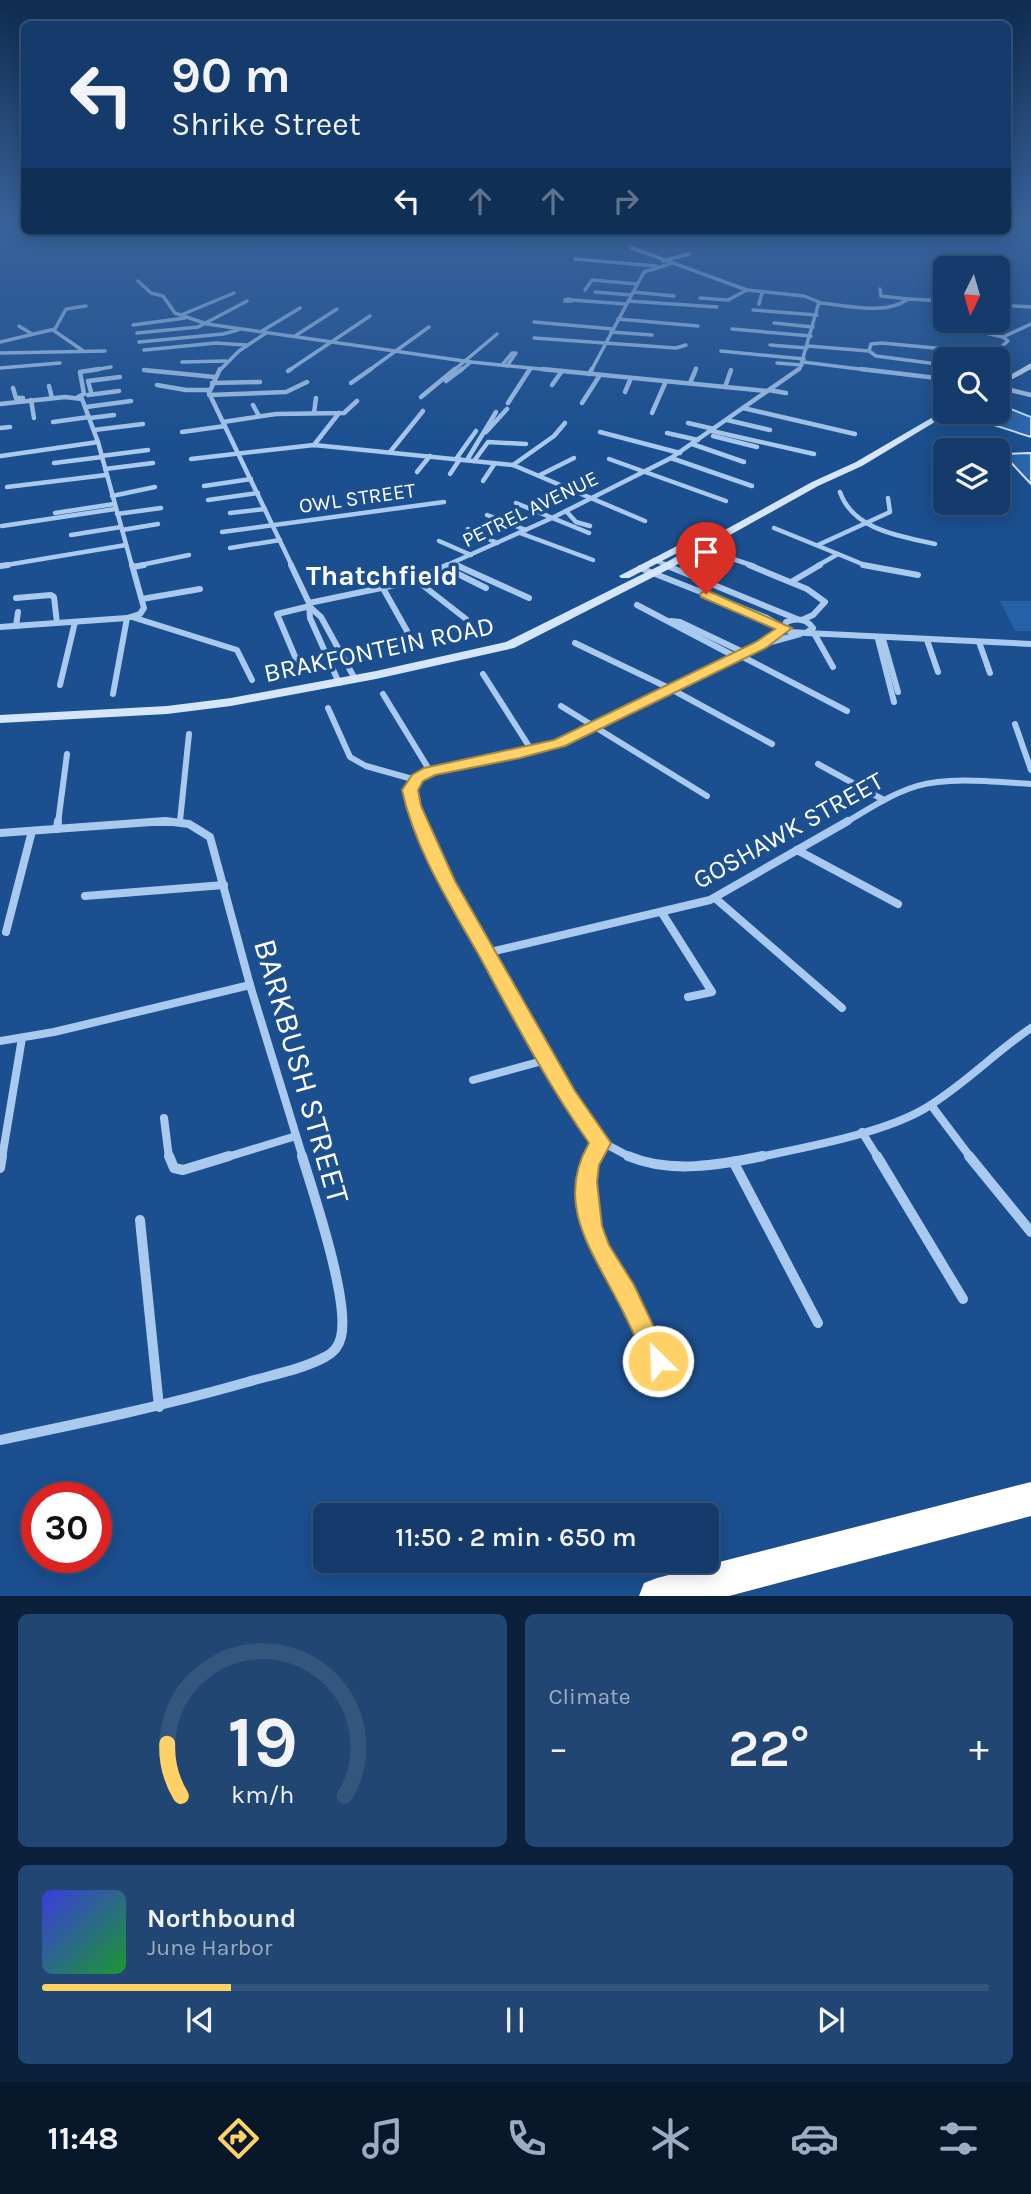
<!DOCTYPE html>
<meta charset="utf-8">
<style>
:root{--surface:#143b6b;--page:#214673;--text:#f1f3f6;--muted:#9dadc1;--line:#33557e;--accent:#ffd166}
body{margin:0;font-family:Karla,sans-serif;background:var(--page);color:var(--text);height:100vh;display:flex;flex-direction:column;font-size:26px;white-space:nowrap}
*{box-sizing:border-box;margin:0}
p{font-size:23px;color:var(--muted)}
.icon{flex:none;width:38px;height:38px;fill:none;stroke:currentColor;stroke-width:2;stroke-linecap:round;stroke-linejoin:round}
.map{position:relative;height:1596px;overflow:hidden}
.sheet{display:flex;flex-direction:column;gap:18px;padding:18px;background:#0b203b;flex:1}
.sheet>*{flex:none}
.top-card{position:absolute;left:21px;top:21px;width:990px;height:214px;border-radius:10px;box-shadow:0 4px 18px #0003,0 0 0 2px var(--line);background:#143b6b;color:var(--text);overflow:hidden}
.needle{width:46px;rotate:185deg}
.fabs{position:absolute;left:933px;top:256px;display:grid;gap:14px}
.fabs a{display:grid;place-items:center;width:77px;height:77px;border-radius:10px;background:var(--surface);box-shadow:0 4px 18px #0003,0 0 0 2px var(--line);font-size:35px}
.speed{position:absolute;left:21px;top:1482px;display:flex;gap:14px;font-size:35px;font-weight:700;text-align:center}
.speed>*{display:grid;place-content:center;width:91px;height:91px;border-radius:50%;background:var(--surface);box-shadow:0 4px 18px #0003,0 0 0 2px var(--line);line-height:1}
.speed .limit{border:10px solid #d22;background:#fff;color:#111}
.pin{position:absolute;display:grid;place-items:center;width:60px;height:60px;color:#fff;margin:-72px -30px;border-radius:50% 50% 50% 0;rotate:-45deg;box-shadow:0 0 7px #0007}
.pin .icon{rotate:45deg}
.me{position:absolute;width:77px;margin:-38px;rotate:336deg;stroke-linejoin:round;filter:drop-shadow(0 0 5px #0008)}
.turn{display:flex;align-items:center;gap:24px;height:147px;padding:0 35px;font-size:32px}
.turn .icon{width:91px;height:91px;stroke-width:2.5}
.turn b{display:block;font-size:49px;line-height:60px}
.lanes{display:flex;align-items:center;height:66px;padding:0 35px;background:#0003;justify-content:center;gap:35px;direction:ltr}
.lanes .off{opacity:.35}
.big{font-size:52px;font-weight:600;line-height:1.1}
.sheet .widget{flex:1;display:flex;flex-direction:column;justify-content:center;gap:10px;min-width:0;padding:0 24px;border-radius:10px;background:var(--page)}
.sheet .dial{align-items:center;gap:0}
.dial svg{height:182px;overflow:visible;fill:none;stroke:var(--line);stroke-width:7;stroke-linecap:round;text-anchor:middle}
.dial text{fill:var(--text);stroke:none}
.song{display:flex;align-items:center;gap:21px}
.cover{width:84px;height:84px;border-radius:10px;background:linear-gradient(135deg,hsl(240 70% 55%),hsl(130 70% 35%))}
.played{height:7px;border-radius:4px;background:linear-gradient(90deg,var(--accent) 20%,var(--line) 20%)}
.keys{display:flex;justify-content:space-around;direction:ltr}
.heat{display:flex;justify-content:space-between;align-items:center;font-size:38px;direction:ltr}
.sheet .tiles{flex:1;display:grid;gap:18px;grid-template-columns:1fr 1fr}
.widget:last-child{grid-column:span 2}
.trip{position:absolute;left:313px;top:1503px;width:406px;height:70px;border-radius:10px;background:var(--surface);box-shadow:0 4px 18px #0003,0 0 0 2px var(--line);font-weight:600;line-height:70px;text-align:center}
.menu{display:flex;height:112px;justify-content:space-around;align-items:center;background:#08182b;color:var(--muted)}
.menu .icon{width:49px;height:49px}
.menu .active{color:var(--accent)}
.menu b{font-size:32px;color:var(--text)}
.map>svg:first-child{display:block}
.green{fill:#2461a8}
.building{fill:#2a66ad;stroke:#cfe3fa;stroke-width:2}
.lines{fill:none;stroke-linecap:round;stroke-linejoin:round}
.street-far4{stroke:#a9c9ee;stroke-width:3.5}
.street-far3{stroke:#a9c9ee;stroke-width:4.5}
.street-far2{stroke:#a9c9ee;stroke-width:6}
.street-far1{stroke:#a9c9ee;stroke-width:8}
.street{stroke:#a9c9ee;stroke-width:10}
.secondary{fill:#d6e6fa;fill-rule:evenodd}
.highway{fill:#fff;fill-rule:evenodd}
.route{fill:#ffd166;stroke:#a68842;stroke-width:2}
.labels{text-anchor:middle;stroke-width:7;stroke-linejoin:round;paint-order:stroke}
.far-street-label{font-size:21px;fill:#fff;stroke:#1b4f8f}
.street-label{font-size:26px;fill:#fff;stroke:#1b4f8f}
.far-district-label{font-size:28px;font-weight:bold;fill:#fff;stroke:#1b4f8f}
.near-street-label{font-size:32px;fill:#fff;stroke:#1b4f8f}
</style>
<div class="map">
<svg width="1031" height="1596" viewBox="0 0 1031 1596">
<rect width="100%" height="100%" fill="#1b4f8f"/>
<!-- green -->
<polygon class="green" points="1000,601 1031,601 1031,631 1015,631"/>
<!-- building -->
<g class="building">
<polygon points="998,404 1031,417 1031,437 975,419 987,411 998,411"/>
<polygon points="1031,453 1031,484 1003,454"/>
</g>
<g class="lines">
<!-- street-far4 -->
<g class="street-far4">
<polyline points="632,248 747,290 804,296 819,302 800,368 796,371"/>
<polyline points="575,259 656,266"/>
<polyline points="663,261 689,254"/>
<polyline points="138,281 151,293 163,296 175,313 207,324 471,362 560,371"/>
<polyline points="880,289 881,296 908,299"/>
<polyline points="585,290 592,280 637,284"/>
<polyline points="595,292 631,295"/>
<polyline points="633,292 674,296"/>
<polyline points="942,294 943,309"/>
<polyline points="700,298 728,300 747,290"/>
<polygon points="569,299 572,301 565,301 565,300"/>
<polyline points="572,300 626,304"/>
<polyline points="628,301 717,307"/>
<path d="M820 303C846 305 886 316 908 299L945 301"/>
<polyline points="759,304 762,293"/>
<polyline points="998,305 1031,307"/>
<polyline points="753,310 817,315"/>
<polyline points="181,315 234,293"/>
<polyline points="618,319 698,326"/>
<polyline points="974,320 977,331 1003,337 1031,324"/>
<polyline points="534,322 613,329"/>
<polyline points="774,323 813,327"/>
<polyline points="133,325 185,318"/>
<polyline points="19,326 32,334"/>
<polyline points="732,329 811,336"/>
<polyline points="53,330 82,350"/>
<polyline points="262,331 300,308"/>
<polyline points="611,332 652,335"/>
<polyline points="137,333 198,327 247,301"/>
<polyline points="295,336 337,309"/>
<polyline points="534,338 676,348 686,345"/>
<polyline points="0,342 55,329 66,309 86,306"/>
<polyline points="139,342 223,334 238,330"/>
<polyline points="770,345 807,348"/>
<polyline points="808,346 869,351 876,356 945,365"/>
<polyline points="1002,346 1008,341 1003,337"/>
<polyline points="144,350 216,343 246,345"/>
<polyline points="721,351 804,359"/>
<polyline points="869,351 871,344 882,343 966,351 973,353 971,359"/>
<polyline points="0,353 105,351"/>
<polyline points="182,362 226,361"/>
<polyline points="803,362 875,371"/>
<polyline points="777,363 802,365"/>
<polyline points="502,365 512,353 516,353 507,366"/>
<polyline points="0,368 60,363"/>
<polyline points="144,370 151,371"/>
<polyline points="88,371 111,367"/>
<polyline points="219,371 239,351 266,333"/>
<polyline points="288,371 370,316"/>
<polyline points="368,371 429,327"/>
<polyline points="453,371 497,334"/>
<polyline points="460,371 471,362"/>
<polyline points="529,371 531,368"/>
<polyline points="591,371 644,272 670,264"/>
<polyline points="695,371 696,368"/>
</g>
<!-- street-far3 -->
<g class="street-far3">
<polyline points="220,369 209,393 292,566"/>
<polyline points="542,369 767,391"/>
<polyline points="861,369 945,379"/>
<polyline points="144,370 215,377"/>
<polyline points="288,371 291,369"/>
<polyline points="589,374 592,369"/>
<polyline points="446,381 462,369"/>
<polyline points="212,383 260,382"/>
<polyline points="351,383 371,369"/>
<polyline points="690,383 696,369"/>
<polyline points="157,385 186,390 209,390"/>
<polyline points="552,385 562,371"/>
<polyline points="49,386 52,398"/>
<polyline points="725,387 731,370"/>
<polyline points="998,387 1031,395"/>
<polyline points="13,388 16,398 23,398"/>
<polyline points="769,390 786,393"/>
<polyline points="91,392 88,381 120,377"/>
<polyline points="625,392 631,378"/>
<polyline points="88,395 119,391"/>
<polyline points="209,395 286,392 307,382"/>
<polyline points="78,397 84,394 80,372 99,369"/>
<polyline points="421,397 455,369"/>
<polyline points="31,400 34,418"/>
<polyline points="508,403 530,369"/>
<polyline points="582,403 600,375"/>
<polyline points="0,404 65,397 82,399 98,442 132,566"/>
<polyline points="253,405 259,416"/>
<polyline points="86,407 131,401"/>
<polyline points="743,408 855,434"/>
<polyline points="314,413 316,398"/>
<polyline points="652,413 666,381"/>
<polyline points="90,418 114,415"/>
<polyline points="727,420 770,430"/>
<polyline points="53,422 89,417"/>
<polyline points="223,422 276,414 344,413 357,401"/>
<polyline points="688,423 714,429"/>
<polyline points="0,428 10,427"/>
<polyline points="94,430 143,424"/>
<polyline points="712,431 814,454"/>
<polyline points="182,432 225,426"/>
<polyline points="486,432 507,409"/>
<polyline points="600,432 680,453"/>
<polyline points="667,433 698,440"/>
<polyline points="713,436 757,447"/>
<polyline points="692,444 744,462"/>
<polyline points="314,445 339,413"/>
<polyline points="390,452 423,411"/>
<polyline points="1,456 98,442"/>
<polyline points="101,456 148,450"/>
<polyline points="671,458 752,486"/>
<polyline points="191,459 314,445 513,465 645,521"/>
<polyline points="456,459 476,431"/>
<polyline points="609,459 726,501"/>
<polyline points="467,460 496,412"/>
<polyline points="474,461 488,442 526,444"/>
<polyline points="54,463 102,457"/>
<polyline points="513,465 554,436 565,423"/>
<polyline points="105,469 153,463"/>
<polyline points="417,472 430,456"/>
<polyline points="450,474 460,459"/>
<polyline points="540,475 574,458"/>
<polyline points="483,481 495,463"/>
<polyline points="204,486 251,479"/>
<polyline points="7,487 106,475"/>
<path d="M840 492C853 530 900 536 935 544"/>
<polyline points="112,496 155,487"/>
<polyline points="208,500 258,493"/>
<polyline points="516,503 589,533"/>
<polyline points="566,511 576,522 590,526"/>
<polyline points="55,513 114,504"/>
<polyline points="230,513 265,509"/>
<polyline points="117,514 161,508"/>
<polyline points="487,515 526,530"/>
<polyline points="2,526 115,509"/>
<polyline points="774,528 838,554 817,566"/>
<polyline points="468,529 497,543"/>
<polyline points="122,530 158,524"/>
<polyline points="222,532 444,502"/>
<polyline points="520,533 593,560"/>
<polyline points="71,535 121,527"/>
<polyline points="439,541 471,555"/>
<polyline points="818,545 890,512 888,498"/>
<polyline points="230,548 280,540"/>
<polyline points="838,554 867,566"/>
<polyline points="721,555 754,566"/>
<polyline points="654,560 670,566"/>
<polyline points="452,563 460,566"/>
<polyline points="0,566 126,545"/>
<polyline points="136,566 189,555"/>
<polyline points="445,566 552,518 671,458 799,369"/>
</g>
<!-- street-far2 -->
<g class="street-far2">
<polyline points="291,565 309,603 310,618 339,683"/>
<polyline points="456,565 529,598"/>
<polyline points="665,565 797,619"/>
<polyline points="749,565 807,589 825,602 813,615 802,620"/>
<polyline points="863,565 918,575"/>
<polyline points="0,566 8,565"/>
<polyline points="133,567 144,565"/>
<polyline points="444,567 486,588"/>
<path d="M640 568 767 618 791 632 806 633 813 628C806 618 796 618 786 622L785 627"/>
<polyline points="416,580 466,619"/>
<polyline points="791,582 820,565"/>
<polyline points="384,590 407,631"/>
<polyline points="16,598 51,595 54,597 57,623"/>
<polyline points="142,599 200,589"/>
<polyline points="309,603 410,582 448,565"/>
<polyline points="637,605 736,657"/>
<polyline points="311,608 321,617 355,679"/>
<polyline points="132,617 237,650 252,680"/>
<polyline points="671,621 680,622 745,653"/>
<polyline points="16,626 18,612"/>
<polyline points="0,627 127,618 140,614 144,608 132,565"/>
<polyline points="806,633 1031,644"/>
<polyline points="815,635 833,667"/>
<polyline points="878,639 894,702"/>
<polyline points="883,639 898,692"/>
<polyline points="927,640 938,672"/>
<polyline points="764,642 785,628"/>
<polyline points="979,642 990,673"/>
<polyline points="575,643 671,689 772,744"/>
<polyline points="739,655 847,711"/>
<polyline points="299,666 277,614 310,606"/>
<polyline points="483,674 532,751"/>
<polyline points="60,685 75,622"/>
<polyline points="113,694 127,618"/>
<polyline points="383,694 430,771"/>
<polyline points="561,706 707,796"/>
<polyline points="328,708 350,757 366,766 416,780"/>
<polyline points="1015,724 1031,770"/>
<polyline points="818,764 884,800"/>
<polyline points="180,821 189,734"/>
<polyline points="58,823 67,754"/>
<polyline points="143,823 178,823"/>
<polyline points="420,823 410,796 413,783 430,771 520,754 560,743 761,645 800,634"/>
<path d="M845 823C868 809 891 794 917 786 950 776 997 782 1031 784"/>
</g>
<!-- street-far1 -->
<g class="street-far1">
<polyline points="420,821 467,919 577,1113 598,1140 632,1158"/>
<polyline points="57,829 58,821"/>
<polyline points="0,833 165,821 189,824 210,837 250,985 303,1158"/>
<polyline points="797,850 898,904"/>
<polyline points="85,896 224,885"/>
<polyline points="715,898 842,1008"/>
<polyline points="662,913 712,992 688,997"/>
<polyline points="6,932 32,831"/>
<polyline points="486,953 710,900 848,821"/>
<polyline points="0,1041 54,1032 250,985"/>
<polyline points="473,1080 546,1060"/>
<polyline points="931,1105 971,1158"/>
<polyline points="164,1118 169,1158"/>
<polyline points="862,1132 878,1158"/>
<polyline points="2,1158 22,1038"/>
<polyline points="224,1158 296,1136"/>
<polyline points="592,1158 601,1143"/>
<path d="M755 1158C805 1147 881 1134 924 1109 963 1086 994 1053 1031 1028"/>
</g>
<!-- street -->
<g class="street">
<polyline points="169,1156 174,1168 183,1170 229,1156"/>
<path d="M593 1156C578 1179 588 1221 598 1246 602 1256 610 1264 615 1273 630 1302 644 1331 658 1361"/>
<path d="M628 1156C670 1174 720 1165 763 1156"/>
<polyline points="877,1156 963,1299"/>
<polyline points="969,1156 1031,1232"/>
<polyline points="734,1163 818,1323"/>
<polyline points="0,1168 2,1156"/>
<polyline points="140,1220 159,1407"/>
<path d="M0 1440C82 1423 163 1406 244 1383 270 1375 301 1370 325 1357 333 1353 339 1346 341 1337 350 1302 314 1195 302 1156"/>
</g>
<!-- secondary -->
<g class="secondary">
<polygon points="1031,363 1031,369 998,387 998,382"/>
<polygon points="945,410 953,411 862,466 818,486 671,568 514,648 376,679 231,706 167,714 0,723 0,715 167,706 231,698 376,671 506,642 663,564 812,482 856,462"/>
<polygon points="706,531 710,532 710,536 629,578 621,578 619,576"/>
</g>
<!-- highway -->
<polygon class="highway" points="1031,1482 1031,1516 729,1596 639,1596 644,1583 657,1578"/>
</g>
<!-- sky -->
<linearGradient id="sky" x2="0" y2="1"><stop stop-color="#0f2b4f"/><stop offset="0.5" stop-color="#39639b"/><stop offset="1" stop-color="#39639b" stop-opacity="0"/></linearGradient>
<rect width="1031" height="444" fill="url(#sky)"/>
<!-- route -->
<path class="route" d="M706 590 792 628 766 648 565 746 520 758 435 775 423 781 418 790 421 806 455 881 575 1091 611 1143 599 1165 597 1182 602 1226 609 1245 634 1285 670 1361 667 1369 658 1372 650 1369C639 1346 629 1322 617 1300 590 1248 555 1202 589 1143 548 1085 515 1022 481 959 451 906 415 850 402 790L412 775 424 768 554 740 756 642 775 629 701 597 700 594Z"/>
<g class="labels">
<!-- far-street labels -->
<g class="far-street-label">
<text transform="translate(357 498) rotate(-8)" y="7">OWL STREET</text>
<text transform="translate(530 509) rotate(-26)" y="7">PETREL AVENUE</text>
</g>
<!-- street labels -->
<g class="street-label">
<text transform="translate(379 649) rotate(-12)" y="9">BRAKFONTEIN ROAD</text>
<text transform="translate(788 830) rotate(-29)" y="9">GOSHAWK STREET</text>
</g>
<!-- far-district labels -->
<g class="far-district-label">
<text x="382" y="585">Thatchfield</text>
</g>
<!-- near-street labels -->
<g class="near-street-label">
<text transform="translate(302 1071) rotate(74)" y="11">BARKBUSH STREET</text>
</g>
</g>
</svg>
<div class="fabs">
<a><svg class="needle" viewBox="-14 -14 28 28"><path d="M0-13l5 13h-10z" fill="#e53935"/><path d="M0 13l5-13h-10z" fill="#9dadc1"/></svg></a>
<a><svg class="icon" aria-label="search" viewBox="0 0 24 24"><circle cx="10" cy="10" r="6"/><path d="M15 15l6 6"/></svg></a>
<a><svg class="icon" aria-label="layers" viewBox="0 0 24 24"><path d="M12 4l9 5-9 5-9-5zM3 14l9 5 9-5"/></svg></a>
</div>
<div class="speed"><div class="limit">30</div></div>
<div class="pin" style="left:706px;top:594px;background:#d93025"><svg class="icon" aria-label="arrive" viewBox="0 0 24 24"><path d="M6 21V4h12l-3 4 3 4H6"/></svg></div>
<svg class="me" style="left:658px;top:1361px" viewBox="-20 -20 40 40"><circle r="17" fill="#ffd166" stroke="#fff" stroke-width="3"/><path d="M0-11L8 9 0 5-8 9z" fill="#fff"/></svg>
<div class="trip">11:50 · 2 min · 650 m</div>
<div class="top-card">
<div class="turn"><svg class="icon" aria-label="left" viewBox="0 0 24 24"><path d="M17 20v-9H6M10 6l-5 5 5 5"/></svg><div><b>90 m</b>Shrike Street</div></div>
<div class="lanes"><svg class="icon" aria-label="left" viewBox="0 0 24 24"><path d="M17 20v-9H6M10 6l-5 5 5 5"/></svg><svg class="icon off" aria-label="ahead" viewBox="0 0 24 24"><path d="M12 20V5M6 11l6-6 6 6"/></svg><svg class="icon off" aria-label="ahead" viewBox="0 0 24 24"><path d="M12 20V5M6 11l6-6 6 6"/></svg><svg class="icon off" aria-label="right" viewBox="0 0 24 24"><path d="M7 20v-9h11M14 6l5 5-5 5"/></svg></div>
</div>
</div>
<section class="sheet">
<div class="tiles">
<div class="widget dial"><svg viewBox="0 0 100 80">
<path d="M14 69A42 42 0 1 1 86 69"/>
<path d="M14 69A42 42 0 0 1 8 46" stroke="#ffd166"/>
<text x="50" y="56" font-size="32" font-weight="700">19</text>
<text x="50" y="72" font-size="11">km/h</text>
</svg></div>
<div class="widget"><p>Climate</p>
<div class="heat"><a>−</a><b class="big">22°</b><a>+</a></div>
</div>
<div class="widget">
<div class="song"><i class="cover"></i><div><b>Northbound</b><p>June Harbor</p></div></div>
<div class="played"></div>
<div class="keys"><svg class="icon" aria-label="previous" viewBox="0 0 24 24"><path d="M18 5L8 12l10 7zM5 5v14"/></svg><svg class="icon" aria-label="pause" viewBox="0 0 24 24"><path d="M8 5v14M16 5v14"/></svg><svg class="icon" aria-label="next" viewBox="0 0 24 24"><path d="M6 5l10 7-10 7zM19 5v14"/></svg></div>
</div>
</div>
</section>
<nav class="menu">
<b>11:48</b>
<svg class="icon active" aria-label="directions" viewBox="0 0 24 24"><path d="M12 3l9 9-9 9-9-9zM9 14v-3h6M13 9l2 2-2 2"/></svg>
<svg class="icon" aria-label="music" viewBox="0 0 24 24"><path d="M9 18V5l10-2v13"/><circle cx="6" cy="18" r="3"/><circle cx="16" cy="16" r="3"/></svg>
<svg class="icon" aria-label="phone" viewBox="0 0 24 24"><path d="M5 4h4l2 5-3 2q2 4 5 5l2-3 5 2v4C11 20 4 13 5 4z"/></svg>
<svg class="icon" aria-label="climate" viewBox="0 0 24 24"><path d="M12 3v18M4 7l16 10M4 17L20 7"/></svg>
<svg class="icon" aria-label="car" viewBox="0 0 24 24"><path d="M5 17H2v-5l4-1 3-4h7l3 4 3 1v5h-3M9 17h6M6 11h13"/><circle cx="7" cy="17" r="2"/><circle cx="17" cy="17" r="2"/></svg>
<svg class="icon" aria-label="filters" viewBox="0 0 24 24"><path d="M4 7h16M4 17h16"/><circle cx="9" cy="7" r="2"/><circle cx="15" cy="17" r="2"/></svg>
</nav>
